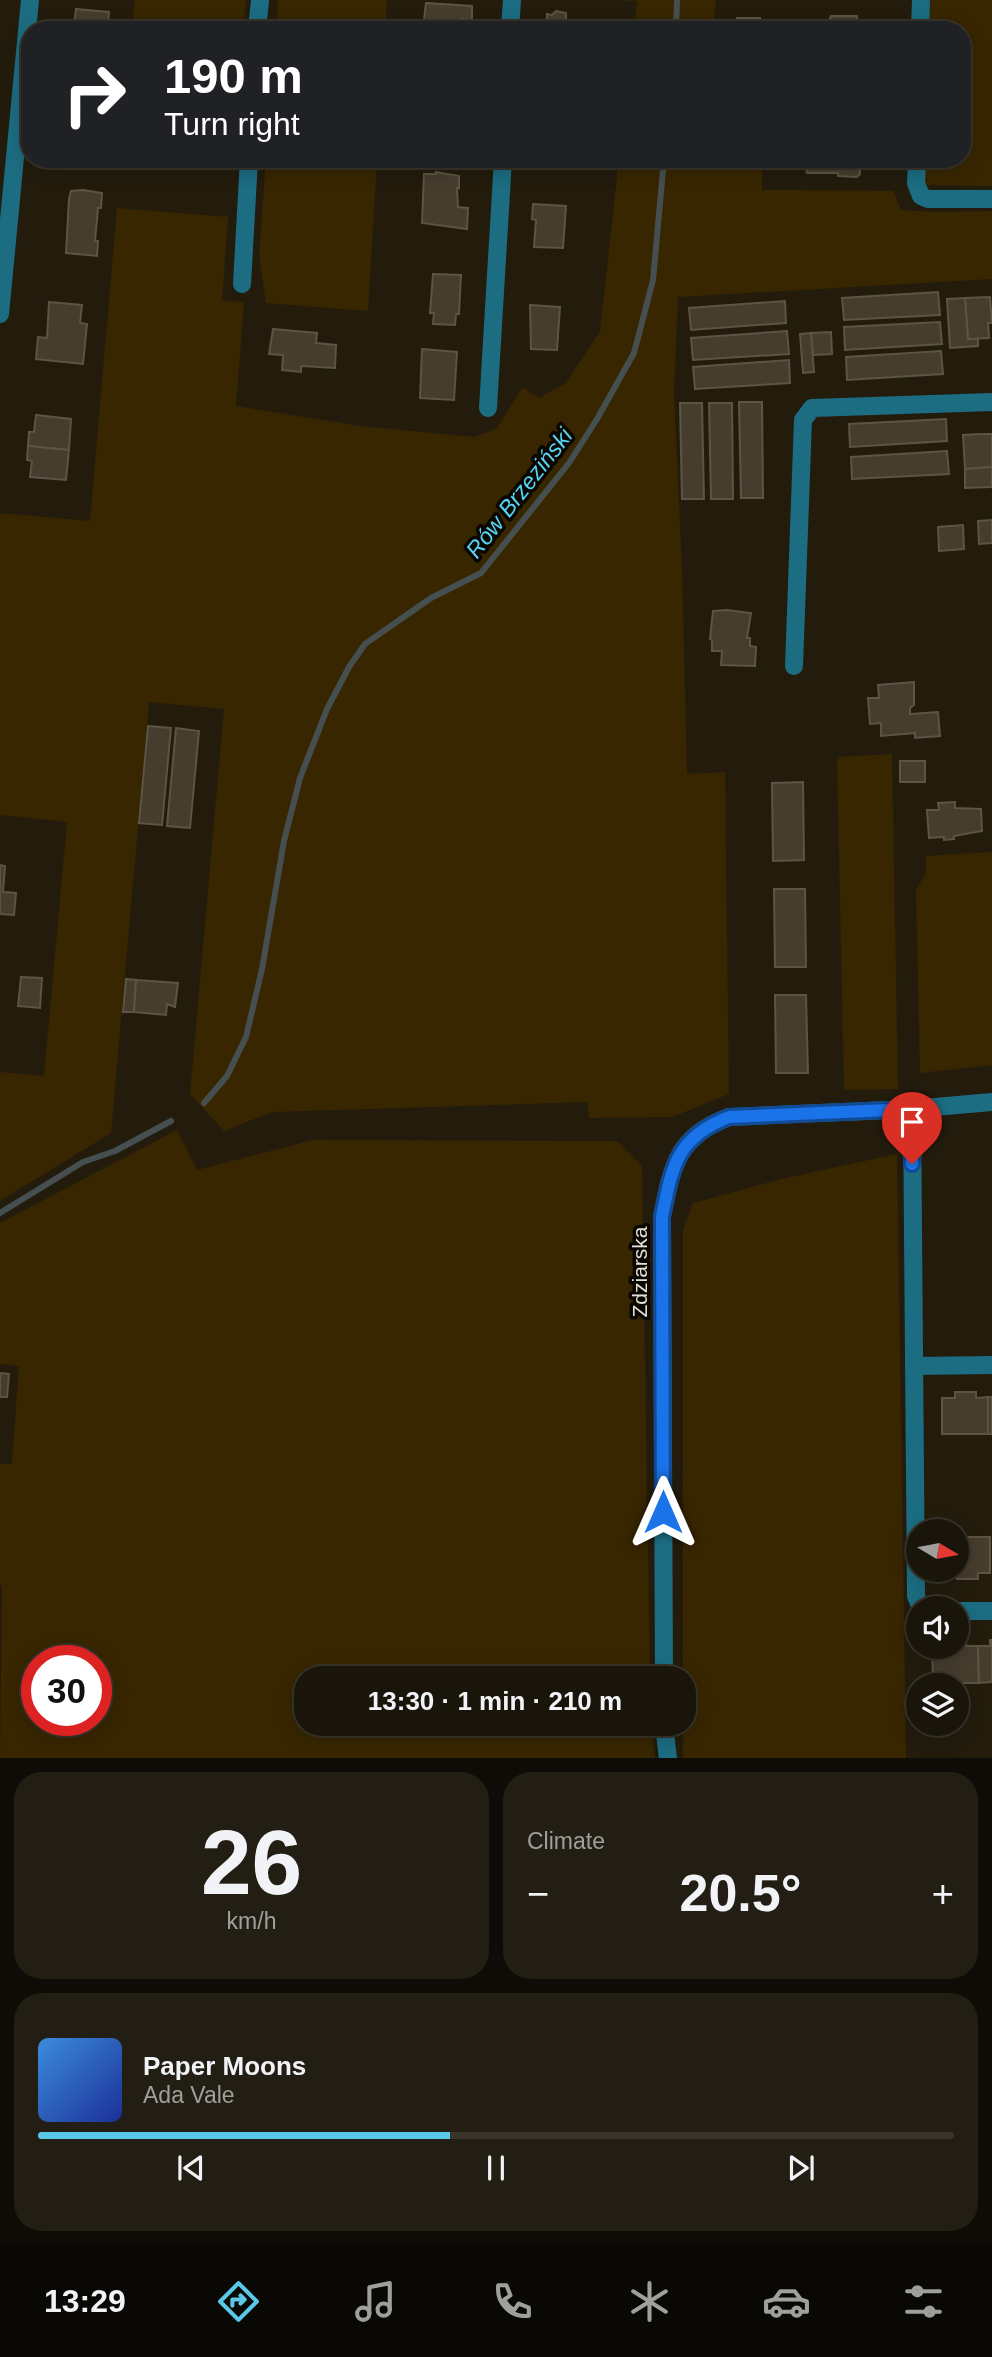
<!DOCTYPE html>
<meta charset="utf-8">
<style>
:root{--surface:#1a150a;--page:#231e13;--text:#f1f3f6;--muted:#9f9f9c;--line:#38342b;--accent:#5bc8e7}
body{margin:0;font-family:Arial,sans-serif;background:var(--page);color:var(--text);height:100vh;display:flex;flex-direction:column;font-size:26px;white-space:nowrap}
*{box-sizing:border-box;margin:0}
p{font-size:23px;color:var(--muted)}
.icon{flex:none;width:38px;height:38px;fill:none;stroke:currentColor;stroke-width:2;stroke-linecap:round;stroke-linejoin:round}
.map{position:relative;height:1758px;overflow:hidden}
.sheet{display:flex;flex-direction:column;gap:14px;padding:14px;background:#0e0c06;flex:1}
.sheet>*{flex:none}
.banner{position:absolute;left:21px;top:21px;width:950px;height:147px;border-radius:28px;box-shadow:0 4px 18px #0003,0 0 0 2px var(--line);background:#202124;color:#fff;overflow:hidden}
.needle{width:46px;rotate:100deg}
.tools{position:absolute;left:906px;top:1519px;display:grid;gap:14px}
.tools a{display:grid;place-items:center;width:63px;height:63px;border-radius:50%;background:var(--surface);box-shadow:0 4px 18px #0003,0 0 0 2px var(--line);font-size:35px}
.speed{position:absolute;left:21px;top:1645px;display:flex;gap:14px;font-size:35px;font-weight:700;text-align:center}
.speed>*{display:grid;place-content:center;width:91px;height:91px;border-radius:50%;background:var(--surface);box-shadow:0 4px 18px #0003,0 0 0 2px var(--line);line-height:1}
.speed .limit{border:10px solid #d22;background:#fff;color:#111}
.pin{position:absolute;display:grid;place-items:center;width:60px;height:60px;color:#fff;margin:-72px -30px;border-radius:50% 50% 50% 0;rotate:-45deg;box-shadow:0 0 7px #0007}
.pin .icon{rotate:45deg}
.me{position:absolute;width:77px;margin:-38px;rotate:0deg;stroke-linejoin:round;filter:drop-shadow(0 0 5px #0008)}
.turn{display:flex;align-items:center;gap:24px;height:147px;padding:0 28px;font-size:32px}
.turn .icon{width:91px;height:91px;stroke-width:2.5}
.turn b{display:block;font-size:49px;line-height:60px}
.big{font-size:52px;font-weight:700;line-height:1.1}
.sheet .widget{flex:1;display:flex;flex-direction:column;justify-content:center;gap:10px;min-width:0;padding:0 24px;border-radius:28px;background:var(--page)}
.sheet .dial{align-items:center;gap:0}
.dial b{font-size:91px;line-height:1}
.song{display:flex;align-items:center;gap:21px}
.cover{width:84px;height:84px;border-radius:10px;background:linear-gradient(135deg,hsl(210 70% 55%),hsl(230 70% 35%))}
.played{height:7px;border-radius:4px;background:linear-gradient(90deg,var(--accent) 45%,var(--line) 45%)}
.keys{display:flex;justify-content:space-around;direction:ltr}
.heat{display:flex;justify-content:space-between;align-items:center;font-size:38px;direction:ltr}
.sheet .tiles{flex:1;display:grid;gap:14px;grid-template-columns:1fr 1fr}
.widget:last-child{grid-column:span 2}
.trip{position:absolute;left:294px;top:1666px;width:402px;height:70px;border-radius:28px;background:var(--surface);box-shadow:0 4px 18px #0003,0 0 0 2px var(--line);font-weight:700;line-height:70px;text-align:center}
.tab-bar{display:flex;height:112px;justify-content:space-around;align-items:center;background:#0a0804;color:var(--muted)}
.tab-bar .icon{width:49px;height:49px}
.tab-bar .active{color:var(--accent)}
.tab-bar b{font-size:32px;color:var(--text)}
.map>svg:first-child{display:block}
.green{fill:#382601;fill-rule:evenodd}
.lines{fill:none;stroke-linecap:round;stroke-linejoin:round}
.stream{stroke:#464f50;stroke-width:6}
.building{fill:#463d2e;stroke:#5c5444;stroke-width:2}
.minor{stroke:#1c6d82;stroke-width:18}
.route-casing{stroke:#114b97;stroke-width:18}
.route{stroke:#1a73e8;stroke-width:12}
.labels{text-anchor:middle;stroke-width:7;stroke-linejoin:round;paint-order:stroke}
.street-label{font-size:21px;fill:#e4dfd6;stroke:#0a0703}
.water-label{font-size:23px;font-style:italic;fill:#57d5f8;stroke:#0a0703}
</style>
<div class="map">
<svg width="992" height="1759" viewBox="0 0 992 1759">
<rect width="100%" height="100%" fill="#231c0d"/>
<!-- green -->
<g class="green">
<polygon points="135,0 246,0 243,30 132,30"/>
<polygon points="278,0 387,0 385,30 276,30"/>
<polygon points="611,0 716,0 712,30 634,30 637,1"/>
<polygon points="928,0 992,0 992,186 925,185 925,159 962,159 962,30 927,30"/>
<polygon points="266,159 377,159 368,311 266,303 259,255"/>
<polygon points="619,159 762,159 762,190 893,191 901,210 935,212 992,211 992,279 678,297 674,392 682,570 687,774 725,772 729,1094 672,1117 589,1118 587,1102 272,1112 224,1131 190,1094 224,709 149,702 111,1133 0,1201 0,1072 44,1076 67,822 0,815 0,513 90,521 117,208 228,217 222,301 244,302 236,406 360,426 475,437 497,428 523,387 539,398 566,383 600,331"/>
<polygon points="892,754 898,1089 844,1090 837,757"/>
<polygon points="992,852 992,1065 920,1073 916,890 926,873 926,856"/>
<path d="M177 1130 197 1170 313 1140 617 1141 642 1166 650 1678H306V1724H651L655 1758H0L2 1586 0 1585V1464H12L19 1366 0 1364V1223ZM37 1661H96V1720H37Z"/>
<polygon points="897,1154 906,1758 683,1758 683,1230 693,1203 781,1179"/>
</g>
<g class="lines">
<!-- stream -->
<g class="stream">
<polyline points="676,30 677,0"/>
<polyline points="204,1103 227,1076 246,1037 262,969 284,841 300,778 327,709 349,667 365,644 431,598 481,573 569,463 597,419 634,353 653,280 664,159"/>
<polyline points="0,1213 83,1162 115,1151 171,1121"/>
</g>
</g>
<!-- building -->
<g class="building">
<polygon points="426,3 472,6 472,20 461,19 457,30 423,28"/>
<polygon points="76,9 109,12 107,30 79,30 79,27 74,26"/>
<polygon points="556,11 566,13 566,24 583,25 583,30 546,30 547,14 552,15"/>
<polygon points="831,16 857,16 857,30 823,30 823,25 827,25"/>
<rect x="737" y="18" width="23" height="12"/>
<polygon points="810,159 860,159 860,174 857,177 838,176 838,173 807,173 805,164"/>
<polygon points="436,172 459,176 459,188 457,188 458,207 468,208 467,229 422,223 424,174 436,174"/>
<polygon points="83,190 102,193 101,208 98,208 95,241 98,241 97,256 66,253 69,199 71,191"/>
<polygon points="533,204 566,206 563,248 534,247 536,220 532,219"/>
<polygon points="433,274 461,275 459,314 456,314 455,325 433,324 434,313 430,313"/>
<polygon points="938,292 940,315 844,320 842,298"/>
<polygon points="990,297 992,323 988,323 989,338 968,339 965,298"/>
<polygon points="965,298 968,339 978,339 978,346 950,348 947,299"/>
<polygon points="785,301 786,323 691,330 689,308"/>
<polygon points="49,302 82,305 80,323 87,324 83,364 36,359 38,337 47,338"/>
<polygon points="530,305 560,307 557,350 531,349"/>
<polygon points="940,322 942,344 845,350 844,327"/>
<polygon points="273,329 317,333 316,343 336,345 335,368 301,366 301,372 282,370 283,355 269,354"/>
<polygon points="787,331 789,354 693,360 691,338"/>
<polygon points="831,332 832,354 813,355 811,333"/>
<polygon points="811,333 814,372 803,373 800,334"/>
<polygon points="422,349 457,352 454,400 420,398"/>
<polygon points="941,351 943,374 847,380 846,357"/>
<polygon points="789,360 790,383 695,389 693,367"/>
<polygon points="739,402 762,402 763,498 741,498"/>
<polygon points="680,403 702,403 704,499 682,499"/>
<polygon points="709,403 732,403 733,499 711,499"/>
<polygon points="36,415 71,419 69,450 28,446 29,432 34,432"/>
<polygon points="946,419 947,441 850,447 849,424"/>
<polygon points="980,434 992,434 992,467 965,469 963,435"/>
<polygon points="28,446 69,450 66,480 30,477 32,461 27,460"/>
<polygon points="947,451 949,474 852,479 851,457"/>
<polygon points="992,467 992,487 965,488 965,469"/>
<polygon points="992,520 992,543 979,544 978,521"/>
<polygon points="963,525 964,549 939,551 938,527"/>
<polygon points="727,610 751,613 747,638 750,638 750,646 756,647 755,666 721,665 722,651 712,651 712,640 710,639 713,611"/>
<polygon points="914,682 914,705 910,708 910,714 938,712 940,736 915,738 915,733 881,736 881,723 870,724 868,698 879,698 878,685"/>
<polygon points="148,726 171,728 162,825 139,823"/>
<polygon points="176,728 199,731 190,828 167,826"/>
<rect x="900" y="761" width="25" height="21"/>
<polygon points="803,782 804,860 773,861 772,783"/>
<polygon points="955,802 955,808 981,809 982,831 954,836 954,839 944,840 944,837 929,838 927,810 939,810 938,803"/>
<polygon points="0,865 5,866 3,892 16,893 14,915 0,914"/>
<polygon points="774,889 805,889 806,967 775,967"/>
<polygon points="21,977 42,978 40,1008 18,1006"/>
<polygon points="126,979 136,980 134,1012 123,1012"/>
<polygon points="136,980 178,983 175,1007 167,1004 166,1015 134,1012"/>
<polygon points="775,995 806,995 808,1073 776,1073"/>
<polygon points="0,1373 9,1374 7,1397 0,1397"/>
<polygon points="955,1392 976,1392 976,1398 988,1397 988,1434 942,1434 942,1398 955,1398"/>
<rect x="988" y="1397" width="4" height="37"/>
<polygon points="957,1537 990,1537 990,1573 978,1573 978,1579 957,1579 957,1574 944,1574 944,1570 957,1570"/>
<polygon points="957,1640 966,1640 966,1646 978,1646 979,1683 933,1683 932,1647 957,1647"/>
<polygon points="990,1640 992,1640 992,1682 979,1683 978,1646 990,1646"/>
</g>
<g class="lines">
<!-- minor -->
<g class="minor">
<polyline points="257,30 260,0"/>
<polyline points="510,30 512,0"/>
<polyline points="920,30 921,0"/>
<polyline points="917,159 916,183 921,196 928,199 992,199"/>
<polyline points="242,284 249,159"/>
<polyline points="0,314 30,0"/>
<polyline points="488,408 503,159"/>
<polyline points="794,666 803,420 812,408 992,402"/>
<polyline points="912,1109 916,1596 920,1606 924,1608"/>
<polyline points="914,1366 992,1365"/>
<polyline points="957,1611 992,1611"/>
<path d="M664 1678 662 1217C672 1166 677 1136 729 1117L912 1109 992 1102"/>
<polyline points="664,1724 668,1759"/>
</g>
</g>
<g class="lines">
<!-- route casing -->
<g class="route-casing">
<path id="route" d="M663 1512 662 1217C672 1166 677 1137 729 1117L912 1109V1164"/>
</g>
<!-- route -->
<use href="#route" class="route"/>
</g>
<g class="labels">
<!-- street labels -->
<g class="street-label">
<text transform="translate(640 1272) rotate(-90)" y="7">Zdziarska</text>
</g>
<!-- water labels -->
<g class="water-label">
<text transform="translate(519 493) rotate(-52)" y="8">Rów Brzeziński</text>
</g>
</g>
</svg>
<div class="tools">
<a><svg class="needle" viewBox="-14 -14 28 28"><path d="M0-13l5 13h-10z" fill="#e53935"/><path d="M0 13l5-13h-10z" fill="#9f9f9c"/></svg></a>
<a><svg class="icon" aria-label="sound" viewBox="0 0 24 24"><path d="M4 9h4l5-4v14l-5-4H4zM17 9q2 3 0 6"/></svg></a>
<a><svg class="icon" aria-label="layers" viewBox="0 0 24 24"><path d="M12 4l9 5-9 5-9-5zM3 14l9 5 9-5"/></svg></a>
</div>
<div class="speed"><div class="limit">30</div></div>
<div class="pin" style="left:912px;top:1164px;background:#d93025"><svg class="icon" aria-label="arrive" viewBox="0 0 24 24"><path d="M6 21V4h12l-3 4 3 4H6"/></svg></div>
<svg class="me" style="left:663px;top:1512px" viewBox="-20 -20 40 40"><path d="M0-17L14 15 0 8-14 15z" fill="#1a73e8" stroke="#fff" stroke-width="4"/></svg>
<div class="trip">13:30 · 1 min · 210 m</div>
<div class="banner">
<div class="turn"><svg class="icon" aria-label="right" viewBox="0 0 24 24"><path d="M7 20v-9h11M14 6l5 5-5 5"/></svg><div><b>190 m</b>Turn right</div></div>
</div>
</div>
<section class="sheet">
<div class="tiles">
<div class="widget dial"><b>26</b><p>km/h</p></div>
<div class="widget"><p>Climate</p>
<div class="heat"><a>−</a><b class="big">20.5°</b><a>+</a></div>
</div>
<div class="widget">
<div class="song"><i class="cover"></i><div><b>Paper Moons</b><p>Ada Vale</p></div></div>
<div class="played"></div>
<div class="keys"><svg class="icon" aria-label="previous" viewBox="0 0 24 24"><path d="M18 5L8 12l10 7zM5 5v14"/></svg><svg class="icon" aria-label="pause" viewBox="0 0 24 24"><path d="M8 5v14M16 5v14"/></svg><svg class="icon" aria-label="next" viewBox="0 0 24 24"><path d="M6 5l10 7-10 7zM19 5v14"/></svg></div>
</div>
</div>
</section>
<nav class="tab-bar">
<b>13:29</b>
<svg class="icon active" aria-label="directions" viewBox="0 0 24 24"><path d="M12 3l9 9-9 9-9-9zM9 14v-3h6M13 9l2 2-2 2"/></svg>
<svg class="icon" aria-label="music" viewBox="0 0 24 24"><path d="M9 18V5l10-2v13"/><circle cx="6" cy="18" r="3"/><circle cx="16" cy="16" r="3"/></svg>
<svg class="icon" aria-label="phone" viewBox="0 0 24 24"><path d="M5 4h4l2 5-3 2q2 4 5 5l2-3 5 2v4C11 20 4 13 5 4z"/></svg>
<svg class="icon" aria-label="climate" viewBox="0 0 24 24"><path d="M12 3v18M4 7l16 10M4 17L20 7"/></svg>
<svg class="icon" aria-label="car" viewBox="0 0 24 24"><path d="M5 17H2v-5l4-1 3-4h7l3 4 3 1v5h-3M9 17h6M6 11h13"/><circle cx="7" cy="17" r="2"/><circle cx="17" cy="17" r="2"/></svg>
<svg class="icon" aria-label="filters" viewBox="0 0 24 24"><path d="M4 7h16M4 17h16"/><circle cx="9" cy="7" r="2"/><circle cx="15" cy="17" r="2"/></svg>
</nav>
